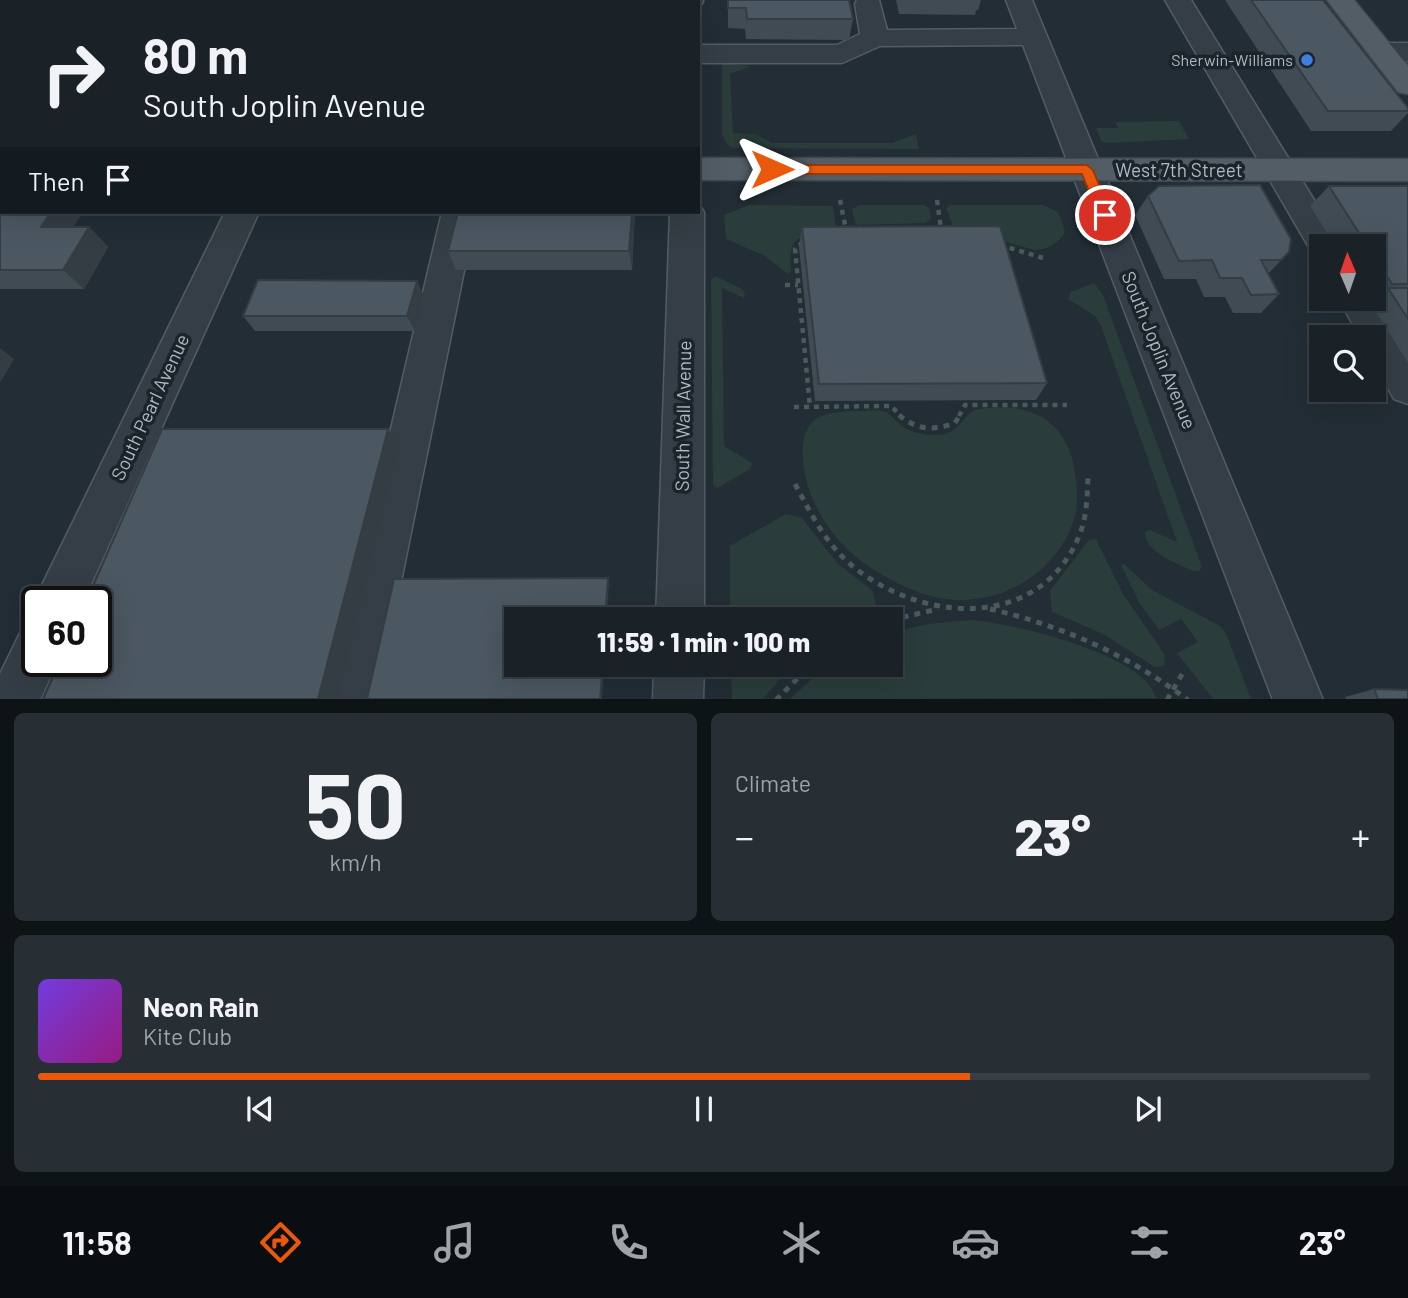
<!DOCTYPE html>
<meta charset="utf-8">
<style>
:root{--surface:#1a2228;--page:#272f34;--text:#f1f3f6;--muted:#9fa4a8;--line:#383f45;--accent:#ea580c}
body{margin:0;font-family:Barlow,sans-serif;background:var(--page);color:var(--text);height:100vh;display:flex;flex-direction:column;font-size:26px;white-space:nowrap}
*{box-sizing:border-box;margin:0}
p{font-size:23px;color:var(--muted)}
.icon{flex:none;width:38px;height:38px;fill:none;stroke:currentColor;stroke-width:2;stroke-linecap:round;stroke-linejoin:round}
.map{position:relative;height:699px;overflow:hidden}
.side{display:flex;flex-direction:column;gap:14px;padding:14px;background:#0e1316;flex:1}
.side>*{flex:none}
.top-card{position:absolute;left:0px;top:0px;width:700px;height:214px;box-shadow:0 7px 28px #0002,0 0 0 2px var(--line);background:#1a2228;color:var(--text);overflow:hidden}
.needle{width:46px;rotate:358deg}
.tools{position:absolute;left:1309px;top:234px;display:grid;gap:14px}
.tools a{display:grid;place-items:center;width:77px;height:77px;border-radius:0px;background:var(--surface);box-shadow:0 7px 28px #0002,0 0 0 2px var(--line);font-size:35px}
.speed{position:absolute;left:21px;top:586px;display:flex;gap:14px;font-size:35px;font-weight:700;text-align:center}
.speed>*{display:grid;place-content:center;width:91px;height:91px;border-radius:50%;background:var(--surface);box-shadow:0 7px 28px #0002,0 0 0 2px var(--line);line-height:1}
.speed .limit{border:4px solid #111;border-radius:10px;background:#fff;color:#111}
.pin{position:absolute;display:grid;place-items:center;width:60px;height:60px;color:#fff;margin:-30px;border:4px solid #fff;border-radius:50%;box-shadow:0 2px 7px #0007}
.me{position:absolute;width:77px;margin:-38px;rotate:90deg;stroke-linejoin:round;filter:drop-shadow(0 0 5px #0008)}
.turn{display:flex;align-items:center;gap:24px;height:147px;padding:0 28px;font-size:32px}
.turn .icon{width:91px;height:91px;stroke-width:2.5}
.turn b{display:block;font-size:49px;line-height:60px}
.then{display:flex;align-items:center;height:66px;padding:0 28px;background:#0003;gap:14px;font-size:26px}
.big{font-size:52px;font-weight:800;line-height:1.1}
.side .widget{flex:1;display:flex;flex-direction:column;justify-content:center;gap:10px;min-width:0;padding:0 24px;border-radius:10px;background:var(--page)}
.side .dial{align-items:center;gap:0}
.dial b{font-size:91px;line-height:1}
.song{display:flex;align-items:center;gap:21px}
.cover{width:84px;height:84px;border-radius:10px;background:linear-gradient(135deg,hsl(260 70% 55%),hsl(310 70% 35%))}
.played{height:7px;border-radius:4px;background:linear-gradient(90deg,var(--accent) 70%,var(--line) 70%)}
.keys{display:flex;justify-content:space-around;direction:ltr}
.heat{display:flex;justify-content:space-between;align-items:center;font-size:38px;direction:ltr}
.side .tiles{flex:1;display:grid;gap:14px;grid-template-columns:1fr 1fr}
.widget:last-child{grid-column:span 2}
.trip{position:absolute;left:504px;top:607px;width:399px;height:70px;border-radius:0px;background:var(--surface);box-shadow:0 7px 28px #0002,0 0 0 2px var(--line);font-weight:800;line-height:70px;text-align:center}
.menu{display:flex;height:112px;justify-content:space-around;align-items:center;background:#0a0e10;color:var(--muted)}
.menu .icon{width:49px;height:49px}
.menu .current{color:var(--accent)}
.menu b{font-size:32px;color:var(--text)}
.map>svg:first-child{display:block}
.green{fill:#2a3d3a}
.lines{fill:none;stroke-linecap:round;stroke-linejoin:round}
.minor-casing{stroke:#535c64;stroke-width:3}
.major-casing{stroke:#3f4750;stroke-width:3}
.path-far1{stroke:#485a5a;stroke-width:4.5;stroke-dasharray:5 5;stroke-linecap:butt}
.path{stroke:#485a5a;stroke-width:5;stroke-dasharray:6 6;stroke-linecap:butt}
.minor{fill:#353e46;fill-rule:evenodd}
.major{fill:#535d66;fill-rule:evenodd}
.wall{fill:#404b53}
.shaded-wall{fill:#343d44}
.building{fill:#4b5761;stroke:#343d44;stroke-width:2}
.route{fill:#ea580c;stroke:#983908;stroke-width:2}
.shop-dot{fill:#3f7fe0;stroke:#1b232b;stroke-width:2.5}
.labels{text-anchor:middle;stroke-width:7;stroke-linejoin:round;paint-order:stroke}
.far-poi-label{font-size:16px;fill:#b0b9c3;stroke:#1b232b;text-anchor:end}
.street-label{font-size:19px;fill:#b0b9c3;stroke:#1b232b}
</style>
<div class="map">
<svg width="1408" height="700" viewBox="0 0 1408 700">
<rect width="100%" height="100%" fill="#222d35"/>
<!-- green -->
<g class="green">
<polygon points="722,63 751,66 730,74 733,133 755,134 772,143 892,143 916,134 919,149 733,148 725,142 722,134"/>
<polygon points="1179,121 1189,139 1107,143 1101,141 1096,128 1118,128 1115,122"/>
<path d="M749 205 833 206 836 227C805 242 787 226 791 272L788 274 765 256 726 239 724 215Z"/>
<polygon points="859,205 924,205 929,208 931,218 926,223 858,225 855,222 852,209"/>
<path d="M950 205H1043L1058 212 1065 231C1061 243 1046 250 1034 250L953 226 946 208Z"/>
<polygon points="715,276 742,289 745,294 744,298 722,288 724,446 752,463 750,469 717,488 713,484 711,280"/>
<path d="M1094 283 1103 295 1202 567 1199 571H1193C1177 563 1144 552 1145 532L1150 530 1177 542 1101 326 1095 316 1068 299 1071 292Z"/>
<path d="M974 410C1030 399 1070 420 1076 479 1077 491 1078 504 1075 516 1056 582 981 617 918 592 892 582 867 568 846 548 823 525 805 493 803 460 800 417 821 411 859 411 867 411 877 409 885 412 891 414 893 418 897 422 907 432 923 435 936 435 958 435 959 420 974 410Z"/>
<polygon points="786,514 802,518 838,564 872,590 877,608 869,619 730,619 730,546"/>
<polygon points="1096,539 1123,594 1165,655 1164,666 1155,667 1103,634 1052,612 1050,591 1089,540"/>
<polygon points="1124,564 1152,590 1220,626 1226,633 1251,699 1213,699 1177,653 1198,642 1181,619 1159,630 1139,602 1121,565"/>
<path d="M972 620C1012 623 1146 655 1156 698L790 699 827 665H891V633L927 624Z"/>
<polygon points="731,665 792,665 762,700 732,699"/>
</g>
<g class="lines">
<!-- minor casing -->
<g class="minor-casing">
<g id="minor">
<rect x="494" y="0" width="26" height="2"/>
<polygon points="677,0 703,0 703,2 698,8 698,2"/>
<polygon points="857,0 879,0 887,30 1017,29 1006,0 1032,0 1323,700 1273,700 1023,45 880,46 842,63 698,63 698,45 837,45 860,34 855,4"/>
<polygon points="1165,0 1191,0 1343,247 1321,247 1321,259 1314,256"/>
<polygon points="1382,43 1408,43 1408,61 1372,58 1368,52 1372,46"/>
<polygon points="698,203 704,212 704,620 656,620 670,212 698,212"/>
<polygon points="225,212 259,212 83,602 37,602 37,605 35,602 42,585"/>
<polygon points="442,212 476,212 377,700 327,700"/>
<polygon points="1374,295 1408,352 1408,404 1394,399 1374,363 1374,338 1360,338 1339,299 1374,299"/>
<polygon points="37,626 37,662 57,662 40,700 0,700 0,674 20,633"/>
<polygon points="654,665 704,665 703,700 653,700"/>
</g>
</g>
<!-- major casing -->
<g class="major-casing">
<g id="major">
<polygon points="1327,0 1354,0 1408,66 1408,94 1398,92"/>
<rect x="0" y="158" width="2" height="22"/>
<polygon points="698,158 1408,159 1408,181 698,180"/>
</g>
</g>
<!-- path-far1 -->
<g class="path-far1">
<polyline points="840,200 846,230"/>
<polyline points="937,200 941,229"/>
<polyline points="803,242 795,249 810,407"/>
<polyline points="1000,245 1043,258"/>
<polyline points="785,285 798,285"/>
<polyline points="794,407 891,406 901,416"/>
<polyline points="959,416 965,405 1067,405"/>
</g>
<!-- path -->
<g class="path">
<path d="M899 415C916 430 934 431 955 423L960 415"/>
<path d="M795 484C810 512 825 542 849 563 919 624 1043 633 1081 531 1087 514 1087 496 1088 478"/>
<path d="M990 609C1063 626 1128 655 1188 700"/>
<polyline points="891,620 938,609"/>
<polyline points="776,700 811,665"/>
<polyline points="1167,700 1184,671"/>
</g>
<!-- minor -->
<use href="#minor" class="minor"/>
<!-- major -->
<use href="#major" class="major"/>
</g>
<!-- wall -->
<g class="wall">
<polygon points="728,0 849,0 853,19 849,40 746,39 745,29 728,28"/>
<polygon points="896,0 981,0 978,10 976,10 975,15 899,14"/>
<polygon points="1225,0 1323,0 1408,108 1408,113 1391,131 1311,131"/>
<polygon points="1329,186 1408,186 1408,363 1368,299 1374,299 1374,247 1336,247 1310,206"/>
<polygon points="1148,196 1289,252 1268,274 1279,294 1261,313 1233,313 1225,297 1204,297 1196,279 1164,279 1135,215"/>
<polygon points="0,197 73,227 89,227 108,247 84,289 0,289"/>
<polygon points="458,212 635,212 632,270 456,270 448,251"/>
<polygon points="802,227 1047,383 1036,400 815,401 799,247"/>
<polygon points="417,281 424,296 415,331 255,331 243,316"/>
<polygon points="1374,689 1408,699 1346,699 1345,697"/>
</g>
<!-- shaded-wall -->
<g class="shaded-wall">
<polygon points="247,0 269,0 268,2 246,2"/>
<polygon points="51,212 83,212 61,246 41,227"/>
<polygon points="632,212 635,212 632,270 629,251"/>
<polygon points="89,227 108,247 84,289 63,270"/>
<polygon points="417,281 424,296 415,331 407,316"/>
<polygon points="0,348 14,359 0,383"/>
<polygon points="388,429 399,444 337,699 318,699"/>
<polygon points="608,578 609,582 607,620 605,620"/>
<polygon points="603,665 604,665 602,699 600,699"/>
</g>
<!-- building -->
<g class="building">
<polygon points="149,0 247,0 246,2 148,2"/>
<polygon points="513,0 658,0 657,2 512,2"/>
<polygon points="728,0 849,0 853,19 747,19 746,8 728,8"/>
<polygon points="1251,0 1323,0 1408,108 1408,111 1328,111"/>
<polygon points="1260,185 1291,239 1289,252 1281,260 1261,260 1279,294 1251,295 1242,278 1220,278 1212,260 1179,261 1148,196 1159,186"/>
<polygon points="1329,186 1408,186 1408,284 1392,284 1374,256 1374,247 1368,247"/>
<polygon points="2,195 2,212 51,212 41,227 89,227 63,270 0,270 0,197"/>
<polygon points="458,212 632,212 629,251 448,251"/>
<polygon points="1000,226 1047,383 819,384 802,227"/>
<polygon points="258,280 417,281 407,316 243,316"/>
<polygon points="1388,288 1408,288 1408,319"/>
<polygon points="162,429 388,429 318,699 43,699 60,662 96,662 96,602 86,602"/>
<polygon points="608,578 605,620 516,620 516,665 603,665 600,699 367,699 394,579"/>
<polygon points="1374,689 1408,690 1408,699 1378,699"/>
</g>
<!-- route -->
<polygon class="route" points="772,165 1087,165 1093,170 1112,215 1105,221 1100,219 1082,174 772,174 766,169"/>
<!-- markers -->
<circle class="shop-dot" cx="1307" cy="60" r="7"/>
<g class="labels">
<!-- far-poi labels -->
<g class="far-poi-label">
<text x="1293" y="66">Sherwin-Williams</text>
</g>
<!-- street labels -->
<g class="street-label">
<text x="1179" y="177">West 7th Street</text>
<text transform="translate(1159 350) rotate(68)" y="7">South Joplin Avenue</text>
<text transform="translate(150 407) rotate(-65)" y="7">South Pearl Avenue</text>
<text transform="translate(683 416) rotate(-89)" y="7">South Wall Avenue</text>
</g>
</g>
</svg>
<div class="tools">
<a><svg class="needle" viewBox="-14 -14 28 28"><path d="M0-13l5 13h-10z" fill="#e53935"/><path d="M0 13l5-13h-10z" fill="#9fa4a8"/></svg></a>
<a><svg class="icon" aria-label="search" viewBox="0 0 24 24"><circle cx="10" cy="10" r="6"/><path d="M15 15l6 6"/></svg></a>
</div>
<div class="speed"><div class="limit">60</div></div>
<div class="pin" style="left:1105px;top:215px;background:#d93025"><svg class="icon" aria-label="arrive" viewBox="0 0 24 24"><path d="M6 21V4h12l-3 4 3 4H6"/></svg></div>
<svg class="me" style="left:772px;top:169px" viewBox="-20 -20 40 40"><path d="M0-17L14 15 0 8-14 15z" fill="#ea580c" stroke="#fff" stroke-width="4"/></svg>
<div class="trip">11:59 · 1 min · 100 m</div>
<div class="top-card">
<div class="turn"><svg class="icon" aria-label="right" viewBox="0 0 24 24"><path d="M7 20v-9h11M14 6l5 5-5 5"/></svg><div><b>80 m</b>South Joplin Avenue</div></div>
<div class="then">Then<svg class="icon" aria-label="arrive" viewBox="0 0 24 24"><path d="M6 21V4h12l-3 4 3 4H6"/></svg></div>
</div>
</div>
<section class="side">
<div class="tiles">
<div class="widget dial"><b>50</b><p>km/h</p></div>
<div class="widget"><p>Climate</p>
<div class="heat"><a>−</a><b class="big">23°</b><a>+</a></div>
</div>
<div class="widget">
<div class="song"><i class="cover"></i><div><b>Neon Rain</b><p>Kite Club</p></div></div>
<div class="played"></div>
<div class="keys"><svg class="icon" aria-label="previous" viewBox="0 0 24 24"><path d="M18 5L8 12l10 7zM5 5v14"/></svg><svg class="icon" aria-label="pause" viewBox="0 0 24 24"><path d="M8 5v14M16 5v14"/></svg><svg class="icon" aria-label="next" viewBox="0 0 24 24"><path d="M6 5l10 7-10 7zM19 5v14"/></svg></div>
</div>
</div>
</section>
<nav class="menu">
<b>11:58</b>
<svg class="icon current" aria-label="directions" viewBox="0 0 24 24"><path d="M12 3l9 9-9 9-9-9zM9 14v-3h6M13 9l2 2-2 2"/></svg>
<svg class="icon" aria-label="music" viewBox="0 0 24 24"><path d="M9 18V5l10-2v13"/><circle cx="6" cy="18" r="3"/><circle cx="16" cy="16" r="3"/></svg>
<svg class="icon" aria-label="phone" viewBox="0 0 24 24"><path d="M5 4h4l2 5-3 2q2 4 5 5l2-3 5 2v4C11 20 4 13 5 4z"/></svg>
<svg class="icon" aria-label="climate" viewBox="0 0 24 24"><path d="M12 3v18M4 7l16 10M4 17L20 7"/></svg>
<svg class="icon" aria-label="car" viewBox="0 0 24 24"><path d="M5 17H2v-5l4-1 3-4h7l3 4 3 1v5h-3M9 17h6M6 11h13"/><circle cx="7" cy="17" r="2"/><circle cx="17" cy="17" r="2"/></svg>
<svg class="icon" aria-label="filters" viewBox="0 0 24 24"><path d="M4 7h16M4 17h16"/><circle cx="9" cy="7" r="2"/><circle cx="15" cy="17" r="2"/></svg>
<b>23°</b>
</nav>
